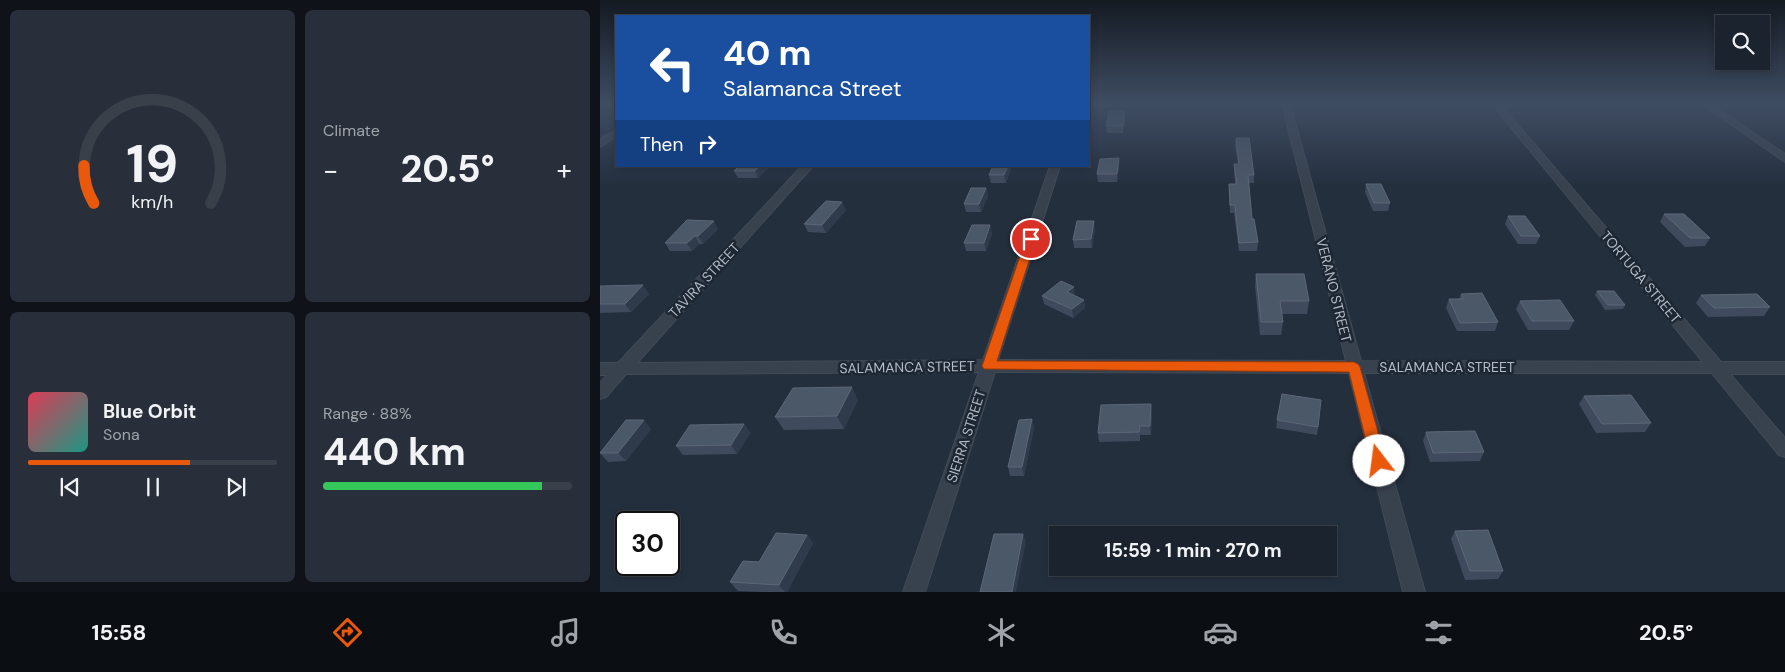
<!DOCTYPE html>
<meta charset="utf-8">
<style>
:root{--surface:#1b232e;--page:#282f3a;--text:#f1f3f6;--muted:#a0a4aa;--line:#39404a;--accent:#ea580c}
body{margin:0;font-family:"DM Sans",sans-serif;background:var(--page);color:var(--text);height:100vh;display:flex;flex-direction:column;font-size:19px;white-space:nowrap}
*{box-sizing:border-box;margin:0}
p{font-size:16px;color:var(--muted)}
.icon{flex:none;width:28px;height:28px;fill:none;stroke:currentColor;stroke-width:2;stroke-linecap:round;stroke-linejoin:round}
.map{position:relative;flex:1;overflow:hidden}
.details{display:flex;flex-direction:column;gap:10px;padding:10px;background:#0f1319;width:600px}
.details>*{flex:none}
.top-card{position:absolute;left:15px;top:15px;width:475px;height:152px;border-radius:0px;box-shadow:0 2px 8px #0003,0 0 0 1px var(--line);background:#1a4fa0;color:#fff;overflow:hidden}
.tools{position:absolute;left:1115px;top:15px;display:grid;gap:10px}
.tools a{display:grid;place-items:center;width:55px;height:55px;border-radius:0px;background:var(--surface);box-shadow:0 2px 8px #0003,0 0 0 1px var(--line);font-size:25px}
.speed{position:absolute;left:15px;top:511px;display:flex;gap:10px;font-size:25px;font-weight:700;text-align:center}
.speed>*{display:grid;place-content:center;width:65px;height:65px;border-radius:50%;background:var(--surface);box-shadow:0 2px 8px #0003,0 0 0 1px var(--line);line-height:1}
.speed .limit{border:2px solid #111;border-radius:8px;background:#fff;color:#111}
.pin{position:absolute;display:grid;place-items:center;width:42px;height:42px;color:#fff;margin:-21px;border:2px solid #fff;border-radius:50%;box-shadow:0 1px 5px #0007}
.me{position:absolute;width:55px;margin:-28px;rotate:345deg;stroke-linejoin:round;filter:drop-shadow(0 0 4px #0008)}
.turn{display:flex;align-items:center;gap:18px;height:105px;padding:0 25px;font-size:22px}
.turn .icon{width:65px;height:65px;stroke-width:2.5}
.turn b{display:block;font-size:35px;line-height:42px}
.then{display:flex;align-items:center;height:48px;padding:0 25px;background:#0003;gap:10px;font-size:19px}
.big{font-size:38px;font-weight:700;line-height:1.1}
.details .widget{flex:1;display:flex;flex-direction:column;justify-content:center;gap:8px;min-width:0;padding:0 18px;border-radius:8px;background:var(--page)}
.details .dial{align-items:center;gap:0}
.dial svg{height:130px;overflow:visible;fill:none;stroke:var(--line);stroke-width:7;stroke-linecap:round;text-anchor:middle}
.dial text{fill:var(--text);stroke:none}
.song{display:flex;align-items:center;gap:15px}
.cover{width:60px;height:60px;border-radius:8px;background:linear-gradient(135deg,hsl(350 70% 55%),hsl(170 70% 35%))}
.played{height:5px;border-radius:2px;background:linear-gradient(90deg,var(--accent) 65%,var(--line) 65%)}
.keys{display:flex;justify-content:space-around;direction:ltr}
.heat{display:flex;justify-content:space-between;align-items:center;font-size:28px;direction:ltr}
.charge{height:8px;border-radius:4px;background:linear-gradient(90deg,#34c759 88%,var(--line) 0)}
.details .tiles{flex:1;display:grid;gap:10px;grid-template-columns:repeat(2,1fr)}
.trip{position:absolute;left:449px;top:526px;width:288px;height:50px;border-radius:0px;background:var(--surface);box-shadow:0 2px 8px #0003,0 0 0 1px var(--line);font-weight:700;line-height:50px;text-align:center}
.dock{display:flex;height:80px;justify-content:space-around;align-items:center;background:#0b0e12;color:var(--muted)}
.dock .icon{width:35px;height:35px}
.dock .on{color:var(--accent)}
.dock b{font-size:22px;color:var(--text)}
main{display:flex;flex:1;min-height:0}
.map>svg:first-child{display:block}
.lines{fill:none;stroke-linecap:round;stroke-linejoin:round}
.minor-casing{stroke:#414a57;stroke-width:2}
.minor{fill:#38414e;fill-rule:evenodd}
.wall{fill:#3f4b5c}
.shaded-wall{fill:#2f3b4b}
.building{fill:#4b5868;stroke:#5c6777}
.route{fill:#ea580c;stroke:#983908}
.labels{text-anchor:middle;stroke-width:5;stroke-linejoin:round;paint-order:stroke}
.street-label{font-size:14px;fill:#b4bcc9;stroke:#1d2633}
</style>
<main>
<section class="details">
<div class="tiles">
<div class="widget dial"><svg viewBox="0 0 100 80">
<path d="M14 69A42 42 0 1 1 86 69"/>
<path d="M14 69A42 42 0 0 1 8 46" stroke="#ea580c"/>
<text x="50" y="56" font-size="32" font-weight="700">19</text>
<text x="50" y="72" font-size="11">km/h</text>
</svg></div>
<div class="widget"><p>Climate</p>
<div class="heat"><a>−</a><b class="big">20.5°</b><a>+</a></div>
</div>
<div class="widget">
<div class="song"><i class="cover"></i><div><b>Blue Orbit</b><p>Sona</p></div></div>
<div class="played"></div>
<div class="keys"><svg class="icon" aria-label="previous" viewBox="0 0 24 24"><path d="M18 5L8 12l10 7zM5 5v14"/></svg><svg class="icon" aria-label="pause" viewBox="0 0 24 24"><path d="M8 5v14M16 5v14"/></svg><svg class="icon" aria-label="next" viewBox="0 0 24 24"><path d="M6 5l10 7-10 7zM19 5v14"/></svg></div>
</div>
<div class="widget"><p>Range · 88%</p><b class="big">440 km</b><div class="charge"></div></div>
</div>
</section>
<div class="map">
<svg width="1185" height="592" viewBox="0 0 1185 592">
<rect width="100%" height="100%" fill="#242f3e"/>
<g class="lines">
<!-- minor casing -->
<g class="minor-casing">
<g id="minor">
<polygon points="682,104 690,104 761,361 1103,362 892,104 900,104 1121,362 1185,362 1185,374 1130,374 1185,438 1185,457 1179,455 1112,373 764,373 825,592 803,592 749,373 395,372 325,592 303,592 379,372 26,374 6,397 0,399 0,383 7,375 0,375 0,363 18,363 202,166 213,166 37,363 383,360 450,166 460,166 398,360 746,361"/>
<polygon points="1102,104 1111,104 1185,154 1185,162"/>
<polygon points="16,130 16,137 0,147 0,139"/>
</g>
</g>
<!-- minor -->
<use href="#minor" class="minor"/>
</g>
<!-- wall -->
<g class="wall">
<polygon points="525,111 525,118 523,133 507,133 506,126"/>
<polygon points="636,138 654,175 654,183 649,183 652,219 658,242 657,251 639,251 634,213 630,213 629,184 635,184 634,172 634,164 638,164 635,146"/>
<polygon points="519,158 519,166 517,182 498,182 497,174"/>
<polygon points="139,166 170,166 158,178 138,178 134,171"/>
<polygon points="411,169 406,183 391,183 389,175"/>
<polygon points="766,184 790,203 788,211 773,211 765,192"/>
<polygon points="386,188 388,196 381,212 366,212 364,204"/>
<polygon points="246,210 226,233 208,232 204,224"/>
<polygon points="1064,214 1110,238 1105,246 1085,247 1060,222"/>
<polygon points="908,216 940,236 936,244 918,244 905,224"/>
<polygon points="118,229 103,244 99,244 92,251 70,251 65,243"/>
<polygon points="495,229 492,248 474,248 473,240"/>
<polygon points="392,233 386,251 366,251 364,243"/>
<polygon points="656,274 709,301 707,314 681,314 683,322 681,335 660,335 655,286"/>
<polygon points="0,286 49,294 31,312 0,313"/>
<polygon points="997,291 1025,305 1023,309 1005,310 995,295"/>
<polygon points="861,294 898,322 895,331 857,331 846,308 849,299 859,299"/>
<polygon points="475,295 475,296 484,300 485,308 473,318 444,304 442,296"/>
<polygon points="1101,295 1170,307 1164,316 1108,317 1096,303"/>
<polygon points="920,301 974,321 969,330 928,330 916,309"/>
<polygon points="682,394 718,427 717,435 676,428"/>
<polygon points="984,396 1051,423 1045,432 996,433 979,404"/>
<polygon points="258,400 244,429 184,430 175,417"/>
<polygon points="552,413 551,435 540,435 540,441 499,442 498,433"/>
<polygon points="432,419 434,428 424,476 410,476 408,467"/>
<polygon points="144,424 150,433 137,454 83,455 76,446"/>
<polygon points="51,429 26,461 8,462 0,453 0,452"/>
<polygon points="826,432 884,452 880,461 830,462 823,441"/>
<polygon points="855,531 903,571 898,579 865,580 851,539"/>
<polygon points="207,535 213,543 187,592 161,592 138,591 130,582 159,562"/>
</g>
<!-- shaded-wall -->
<g class="shaded-wall">
<polygon points="525,111 525,118 523,133 523,126"/>
<polygon points="519,158 519,166 517,182 517,174"/>
<polygon points="159,166 170,166 158,178 155,171"/>
<polygon points="408,166 410,166 411,169 406,183 404,175"/>
<polygon points="386,188 388,196 381,212 379,204"/>
<polygon points="242,202 246,210 226,233 222,225"/>
<polygon points="114,221 118,229 103,244 98,236"/>
<polygon points="494,221 495,229 492,248 491,239"/>
<polygon points="390,225 392,233 386,251 384,243"/>
<polygon points="95,236 99,244 92,251 87,243"/>
<polygon points="43,285 49,294 31,312 25,304"/>
<polygon points="474,287 475,295 468,301 467,292"/>
<polygon points="484,300 485,308 473,318 472,309"/>
<polygon points="252,387 258,400 244,429 237,416"/>
<polygon points="551,404 552,413 551,435 550,426"/>
<polygon points="432,419 434,428 424,476 422,467"/>
<polygon points="44,420 51,429 26,461 18,453"/>
<polygon points="144,424 150,433 137,454 131,445"/>
<polygon points="423,534 426,542 416,592 412,592"/>
<polygon points="207,535 213,543 187,592 185,592 179,585"/>
</g>
<!-- building -->
<g class="building">
<polygon points="509,111 525,111 523,126 506,126"/>
<polygon points="636,138 649,138 654,175 648,175 652,219 654,219 658,242 639,243 635,205 630,205 629,184 637,184 634,164 639,164"/>
<polygon points="519,158 517,174 497,174 500,159"/>
<polygon points="139,166 159,166 155,171 134,171"/>
<polygon points="393,166 408,166 404,175 389,175"/>
<polygon points="766,184 781,184 790,203 774,203"/>
<polygon points="371,188 386,188 379,204 364,204"/>
<polygon points="226,201 242,202 222,225 204,224"/>
<polygon points="1064,214 1084,214 1110,238 1090,238"/>
<polygon points="908,216 925,216 940,236 921,236"/>
<polygon points="87,220 114,221 98,236 95,236 87,243 65,243"/>
<polygon points="477,221 494,221 491,239 473,240"/>
<polygon points="372,225 390,225 384,243 364,243"/>
<polygon points="656,274 704,274 709,301 680,301 683,322 661,322"/>
<polygon points="461,281 474,287 467,292 484,300 472,309 442,296"/>
<polygon points="43,285 25,304 0,304 0,286 1,286"/>
<polygon points="997,291 1014,291 1025,305 1008,305"/>
<polygon points="882,293 898,322 860,323 849,299 864,299 861,294"/>
<polygon points="1157,294 1170,307 1114,308 1101,295"/>
<polygon points="960,300 974,321 932,321 920,301"/>
<polygon points="252,387 237,416 175,417 193,388"/>
<polygon points="682,394 721,400 718,427 677,420"/>
<polygon points="1031,395 1051,423 1002,424 984,396"/>
<polygon points="551,404 550,426 540,426 539,432 498,433 501,405"/>
<polygon points="432,419 422,467 408,467 419,420"/>
<polygon points="26,420 44,420 18,453 0,453"/>
<polygon points="144,424 131,445 76,446 90,425"/>
<polygon points="875,431 884,452 833,453 826,432"/>
<polygon points="888,530 903,571 870,571 855,531"/>
<polygon points="176,533 207,535 179,585 130,582 143,561 159,562"/>
<polygon points="394,534 423,534 412,592 380,592"/>
</g>
<!-- sky -->
<linearGradient id="sky" x2="0" y2="1"><stop stop-color="#141a22"/><stop offset="0.56" stop-color="#3f4d63"/><stop offset="1" stop-color="#3f4d63" stop-opacity="0"/></linearGradient>
<rect width="1185" height="186" fill="url(#sky)"/>
<!-- route -->
<polygon class="route" points="431,236 436,239 397,361 754,362 758,364 760,367 786,461 784,465 779,467 774,465 771,461 749,372 384,369 382,366 426,239"/>
<g class="labels">
<!-- street labels -->
<g class="street-label">
<text transform="translate(1041 277) rotate(50)" y="5">TORTUGA STREET</text>
<text transform="translate(104 280) rotate(-47)" y="5">TAVIRA STREET</text>
<text transform="translate(734 290) rotate(76)" y="5">VERANO STREET</text>
<text transform="translate(307 367) rotate(-1)" y="5">SALAMANCA STREET</text>
<text x="847" y="372">SALAMANCA STREET</text>
<text transform="translate(366 436) rotate(-72)" y="5">SIERRA STREET</text>
</g>
</g>
</svg>
<div class="tools">
<a><svg class="icon" aria-label="search" viewBox="0 0 24 24"><circle cx="10" cy="10" r="6"/><path d="M15 15l6 6"/></svg></a>
</div>
<div class="speed"><div class="limit">30</div></div>
<div class="pin" style="left:431px;top:239px;background:#d93025"><svg class="icon" aria-label="arrive" viewBox="0 0 24 24"><path d="M6 21V4h12l-3 4 3 4H6"/></svg></div>
<svg class="me" style="left:779px;top:461px" viewBox="-20 -20 40 40"><circle r="19" fill="#fff"/><path d="M0-13L10 11 0 6-10 11z" fill="#ea580c"/></svg>
<div class="trip">15:59 · 1 min · 270 m</div>
<div class="top-card">
<div class="turn"><svg class="icon" aria-label="left" viewBox="0 0 24 24"><path d="M17 20v-9H6M10 6l-5 5 5 5"/></svg><div><b>40 m</b>Salamanca Street</div></div>
<div class="then">Then<svg class="icon" aria-label="right" viewBox="0 0 24 24"><path d="M7 20v-9h11M14 6l5 5-5 5"/></svg></div>
</div>
</div>
</main>
<nav class="dock">
<b>15:58</b>
<svg class="icon on" aria-label="directions" viewBox="0 0 24 24"><path d="M12 3l9 9-9 9-9-9zM9 14v-3h6M13 9l2 2-2 2"/></svg>
<svg class="icon" aria-label="music" viewBox="0 0 24 24"><path d="M9 18V5l10-2v13"/><circle cx="6" cy="18" r="3"/><circle cx="16" cy="16" r="3"/></svg>
<svg class="icon" aria-label="phone" viewBox="0 0 24 24"><path d="M5 4h4l2 5-3 2q2 4 5 5l2-3 5 2v4C11 20 4 13 5 4z"/></svg>
<svg class="icon" aria-label="climate" viewBox="0 0 24 24"><path d="M12 3v18M4 7l16 10M4 17L20 7"/></svg>
<svg class="icon" aria-label="car" viewBox="0 0 24 24"><path d="M5 17H2v-5l4-1 3-4h7l3 4 3 1v5h-3M9 17h6M6 11h13"/><circle cx="7" cy="17" r="2"/><circle cx="17" cy="17" r="2"/></svg>
<svg class="icon" aria-label="filters" viewBox="0 0 24 24"><path d="M4 7h16M4 17h16"/><circle cx="9" cy="7" r="2"/><circle cx="15" cy="17" r="2"/></svg>
<b>20.5°</b>
</nav>
